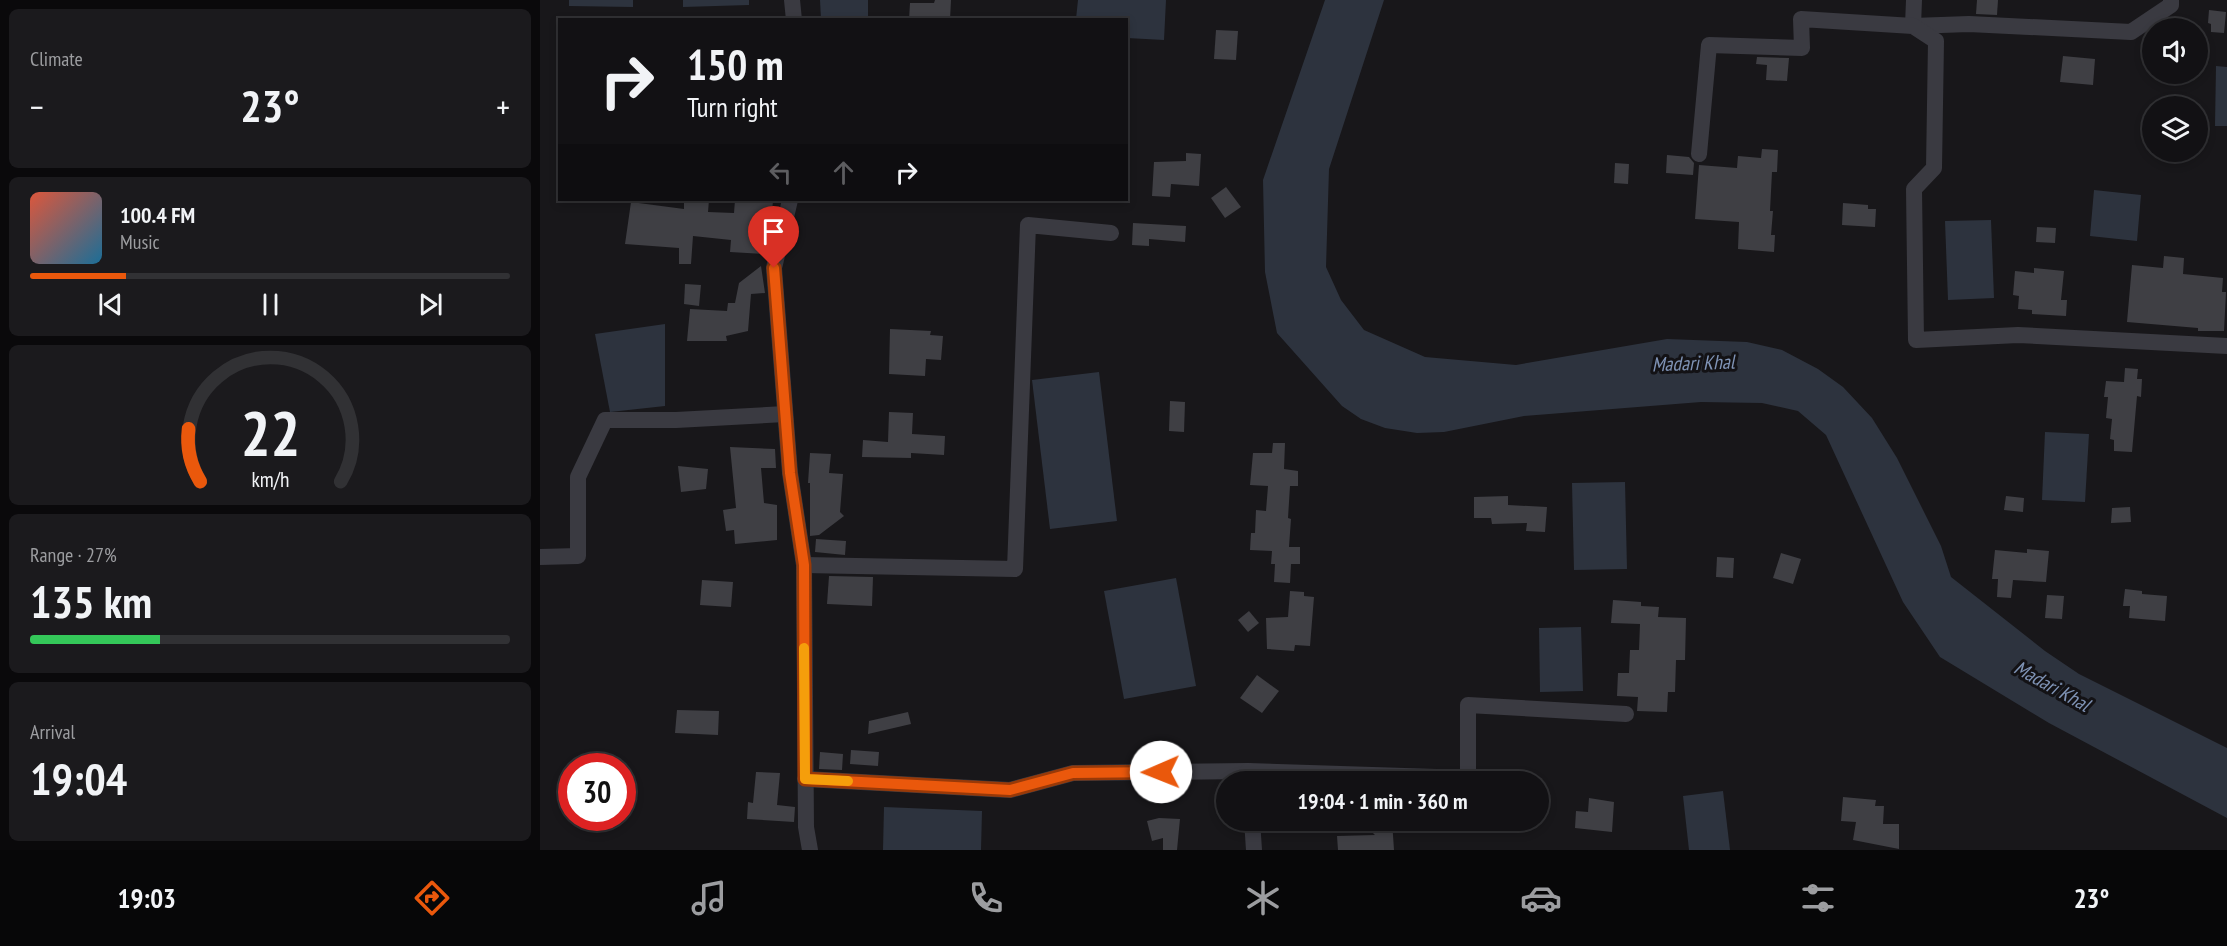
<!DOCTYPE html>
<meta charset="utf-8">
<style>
:root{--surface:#121114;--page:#1b1a1d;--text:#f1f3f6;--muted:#9c9da0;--line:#313134;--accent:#ea580c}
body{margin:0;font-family:"PT Sans Narrow",sans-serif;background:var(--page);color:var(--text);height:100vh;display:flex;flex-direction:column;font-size:22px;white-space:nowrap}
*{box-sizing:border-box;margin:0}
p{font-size:20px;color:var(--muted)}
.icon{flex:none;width:33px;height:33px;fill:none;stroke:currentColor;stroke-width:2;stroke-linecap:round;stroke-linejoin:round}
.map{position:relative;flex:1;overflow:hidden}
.panel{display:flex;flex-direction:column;gap:9px;padding:9px;background:#0a090b;width:540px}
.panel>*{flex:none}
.hud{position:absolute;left:18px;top:18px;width:570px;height:183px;border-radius:0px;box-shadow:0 3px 9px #0003,0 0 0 2px var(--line);background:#121114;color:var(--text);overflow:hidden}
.tools{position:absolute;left:1602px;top:18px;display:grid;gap:12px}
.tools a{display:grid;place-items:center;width:66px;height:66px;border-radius:50%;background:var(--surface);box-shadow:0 3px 9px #0003,0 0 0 2px var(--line);font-size:30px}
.speed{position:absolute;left:18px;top:753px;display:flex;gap:12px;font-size:30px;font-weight:700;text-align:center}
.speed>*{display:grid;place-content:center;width:78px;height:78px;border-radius:50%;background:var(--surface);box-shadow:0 3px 9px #0003,0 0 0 2px var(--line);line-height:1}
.speed .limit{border:9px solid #d22;background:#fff;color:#111}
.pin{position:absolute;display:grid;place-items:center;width:51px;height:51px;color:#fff;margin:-62px -26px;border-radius:50% 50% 50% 0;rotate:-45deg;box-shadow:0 0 6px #0007}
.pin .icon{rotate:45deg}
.me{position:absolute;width:66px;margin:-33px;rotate:269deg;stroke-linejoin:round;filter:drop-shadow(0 0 4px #0008)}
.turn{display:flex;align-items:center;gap:21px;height:126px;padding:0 30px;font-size:27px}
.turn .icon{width:78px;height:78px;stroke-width:2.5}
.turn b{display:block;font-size:42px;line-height:51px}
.lanes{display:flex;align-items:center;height:57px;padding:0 30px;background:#0003;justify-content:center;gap:30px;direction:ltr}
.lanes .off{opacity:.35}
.big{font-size:45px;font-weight:600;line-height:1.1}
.panel .tile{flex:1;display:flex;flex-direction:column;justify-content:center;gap:9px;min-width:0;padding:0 21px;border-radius:9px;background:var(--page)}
.panel .dial{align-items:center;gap:0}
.dial svg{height:156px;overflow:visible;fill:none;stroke:var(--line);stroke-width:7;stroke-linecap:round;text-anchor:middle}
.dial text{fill:var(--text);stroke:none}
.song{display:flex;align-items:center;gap:18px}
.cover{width:72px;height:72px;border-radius:9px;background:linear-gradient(135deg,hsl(10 70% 55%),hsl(200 70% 35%))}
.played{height:6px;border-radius:3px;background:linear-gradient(90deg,var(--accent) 20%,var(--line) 20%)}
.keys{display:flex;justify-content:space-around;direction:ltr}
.heat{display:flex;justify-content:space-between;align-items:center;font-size:33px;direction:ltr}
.charge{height:9px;border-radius:4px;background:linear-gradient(90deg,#34c759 27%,var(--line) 0)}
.trip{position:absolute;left:676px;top:771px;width:333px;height:60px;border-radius:30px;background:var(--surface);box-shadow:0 3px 9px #0003,0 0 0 2px var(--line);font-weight:600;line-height:60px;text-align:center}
.menu{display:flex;height:96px;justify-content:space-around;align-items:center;background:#070708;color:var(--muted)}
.menu .icon{width:42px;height:42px}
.menu .current{color:var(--accent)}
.menu b{font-size:27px;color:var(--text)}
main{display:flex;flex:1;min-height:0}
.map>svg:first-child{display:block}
.water{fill:#2d333e}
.building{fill:#3f3f44}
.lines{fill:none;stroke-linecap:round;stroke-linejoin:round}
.minor{stroke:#3a3a41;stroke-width:16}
.route-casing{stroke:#983908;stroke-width:15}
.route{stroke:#ea580c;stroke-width:10}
.slow{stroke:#f59e0b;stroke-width:10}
.labels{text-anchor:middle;stroke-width:6;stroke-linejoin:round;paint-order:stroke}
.water-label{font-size:20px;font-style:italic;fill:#7f93b5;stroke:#131215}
</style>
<main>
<section class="panel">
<div class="tile"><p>Climate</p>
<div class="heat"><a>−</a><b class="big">23°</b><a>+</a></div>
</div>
<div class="tile">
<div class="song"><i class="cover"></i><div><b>100.4 FM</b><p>Music</p></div></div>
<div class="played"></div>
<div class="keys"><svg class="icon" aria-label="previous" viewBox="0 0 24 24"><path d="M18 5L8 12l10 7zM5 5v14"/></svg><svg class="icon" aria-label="pause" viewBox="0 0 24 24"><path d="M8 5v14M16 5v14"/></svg><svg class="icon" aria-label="next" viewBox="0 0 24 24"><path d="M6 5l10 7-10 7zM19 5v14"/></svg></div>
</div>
<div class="tile dial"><svg viewBox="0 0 100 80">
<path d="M14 69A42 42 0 1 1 86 69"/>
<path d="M14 69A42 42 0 0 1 8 42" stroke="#ea580c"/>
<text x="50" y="56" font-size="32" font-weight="700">22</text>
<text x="50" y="72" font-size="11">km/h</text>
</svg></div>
<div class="tile"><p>Range · 27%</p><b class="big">135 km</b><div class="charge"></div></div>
<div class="tile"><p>Arrival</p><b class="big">19:04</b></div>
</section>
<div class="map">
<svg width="1687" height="850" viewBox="0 0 1687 850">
<rect width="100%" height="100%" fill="#18171a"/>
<!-- water -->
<g class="water">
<polygon points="29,0 93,0 93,7 29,6"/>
<polygon points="143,0 209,0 209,5 143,7"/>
<polygon points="280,0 328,0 328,19 281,19"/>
<polygon points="538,0 626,0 624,40 587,38 586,20 536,19"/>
<polygon points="785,0 844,0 789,169 786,267 801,300 824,330 885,357 976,365 1127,339 1207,342 1242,350 1278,369 1303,387 1332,418 1357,458 1401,546 1411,577 1505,651 1539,674 1687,748 1687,818 1509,723 1400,657 1363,602 1286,435 1258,411 1222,403 1161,402 984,416 904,432 877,433 845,428 821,419 802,406 737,333 725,272 723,180"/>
<polygon points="1676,66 1687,67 1687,126 1675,126"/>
<polygon points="1554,190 1601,195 1597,241 1550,236"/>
<polygon points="1451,220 1454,298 1408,300 1405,221"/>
<polygon points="125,324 125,406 70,412 55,334"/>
<polygon points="559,372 577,521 510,529 492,380"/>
<polygon points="1505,432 1549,434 1545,502 1502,500"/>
<polygon points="1085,482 1087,569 1034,570 1032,483"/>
<polygon points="636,578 656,686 584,699 564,591"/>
<polygon points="1041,627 1043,691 1000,692 999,628"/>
<polygon points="1183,791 1190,850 1149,850 1143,796"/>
<polygon points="344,807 442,811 441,850 343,850"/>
</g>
<!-- building -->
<g class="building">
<polygon points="395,0 411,0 410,20 369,20 370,3 394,3"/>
<polygon points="1437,0 1458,0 1457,15 1436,14"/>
<polygon points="1669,10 1686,12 1684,33 1671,32 1671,24 1668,23"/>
<polygon points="676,30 698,31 696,60 674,59"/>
<polygon points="1523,56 1555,59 1553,85 1520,82"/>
<polygon points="1217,57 1249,58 1247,81 1226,80 1227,65 1216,64"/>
<polygon points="1222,149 1238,150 1237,172 1232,172 1230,211 1233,211 1231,235 1235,235 1234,252 1198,249 1199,222 1155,219 1159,165 1197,168 1198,156 1221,158"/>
<polygon points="646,153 661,154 659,186 631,184 630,197 612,196 614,162 646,161"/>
<polygon points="1127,155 1149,157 1154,163 1153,175 1126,173"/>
<polygon points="1075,163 1089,164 1088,184 1074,183"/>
<polygon points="686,187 701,207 685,218 671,198"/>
<polygon points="144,200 169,200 168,212 194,213 195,200 233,200 232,213 236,213 232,232 228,231 226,254 190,252 191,240 153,236 151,264 139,264 139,248 85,244 91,202 144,209"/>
<polygon points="1303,203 1328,205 1328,209 1336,209 1335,227 1302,225"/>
<polygon points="593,223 646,226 645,242 609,239 609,246 592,245"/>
<polygon points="1497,227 1516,228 1515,243 1496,242"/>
<polygon points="1624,256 1644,258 1643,274 1683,278 1682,292 1686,292 1684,331 1658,331 1658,328 1587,322 1592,265 1623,268"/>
<polygon points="221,266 225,293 211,294 208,331 186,336 187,341 147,341 150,309 187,311 188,303 195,303 199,283"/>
<polygon points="1494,268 1524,271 1521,300 1527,300 1526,316 1492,314 1492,310 1478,309 1479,296 1473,295 1475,271 1494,273"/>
<polygon points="145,284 161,285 159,306 144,304"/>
<polygon points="350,329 391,331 390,335 403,336 401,360 386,359 385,376 349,374"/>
<polygon points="1585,368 1598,369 1597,379 1602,379 1601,397 1597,396 1592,452 1574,451 1574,440 1570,439 1572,419 1566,418 1568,397 1564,397 1566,381 1584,382"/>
<polygon points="630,401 645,402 644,432 629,431"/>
<polygon points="349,412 373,413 372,434 405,436 404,455 371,453 371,458 322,457 323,440 348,442"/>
<polygon points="733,443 745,443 744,469 758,471 758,486 750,486 748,518 751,519 749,547 760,547 760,564 751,564 750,583 734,582 735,564 731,564 732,551 710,550 711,533 715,533 716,510 726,511 728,486 710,485 713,453 732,453"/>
<polygon points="190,447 235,449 236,468 221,468 224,503 237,505 237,540 195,544 194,530 186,531 183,510 196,508"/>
<polygon points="270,453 291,454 289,473 303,474 300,512 304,516 279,535 270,536 270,483 268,483"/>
<polygon points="138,466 168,469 166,489 141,492"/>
<polygon points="968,496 968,505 1007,507 1005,532 986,531 987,523 952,524 951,518 934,518 934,497"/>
<polygon points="1466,496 1484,498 1483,512 1464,510"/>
<polygon points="1590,507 1591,522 1571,523 1572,508"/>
<polygon points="276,539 306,541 305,555 275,552"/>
<polygon points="1487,549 1509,551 1506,582 1473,580 1471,598 1457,597 1458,579 1452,579 1455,550 1487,553"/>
<polygon points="1241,553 1261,559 1253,584 1233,578"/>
<polygon points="1177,557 1194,558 1193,578 1176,577"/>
<polygon points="289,576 333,577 332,606 287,604"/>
<polygon points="162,580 193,582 191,607 160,605"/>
<polygon points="1585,589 1602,591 1602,594 1627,596 1625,621 1589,618 1590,606 1583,606"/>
<polygon points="750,591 764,592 764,596 774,597 770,646 755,645 754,651 727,649 726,618 748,617"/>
<polygon points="1507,595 1524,596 1522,619 1505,618"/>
<polygon points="1073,600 1101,602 1101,606 1119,607 1118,617 1146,618 1145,660 1136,660 1135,692 1128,692 1127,712 1097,711 1098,697 1077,696 1078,673 1089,673 1090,650 1099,650 1100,624 1071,623"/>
<polygon points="709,611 719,623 708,632 698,620"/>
<polygon points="717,675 739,691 722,713 700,698"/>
<polygon points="137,710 179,711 178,735 135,733"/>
<polygon points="368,712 371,724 328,734 329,721"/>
<polygon points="311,750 339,752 338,766 310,764"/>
<polygon points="280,752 303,754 302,770 279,769"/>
<polygon points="216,772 240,773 237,805 255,807 254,822 207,819 208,802 213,803"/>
<polygon points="1303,797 1336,800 1335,806 1344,806 1343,824 1359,824 1359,849 1313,840 1316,822 1301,821"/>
<polygon points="1049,798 1074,802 1072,832 1035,828 1036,811 1048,812"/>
<polygon points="619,818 640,819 637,850 623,850 623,838 612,841 607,821"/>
<polygon points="820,820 852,820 854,850 798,850 797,836 835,835"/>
</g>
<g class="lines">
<!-- minor -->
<g class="minor">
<polyline points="252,0 254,20"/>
<polyline points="1374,0 1373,26 1429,24 1591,32 1631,5 1631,0"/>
<polyline points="1159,154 1169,45 1262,48 1261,19 1373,26 1396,41 1394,168 1374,189 1376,340 1478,335 1687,346"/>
<polyline points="250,200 234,268 250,473 264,565 266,827 270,850"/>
<polyline points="0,557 38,556 38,477 65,420 136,420 245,414"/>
<polyline points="264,565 475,569 488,225 571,233"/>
<polyline points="265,779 470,790 533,773 708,771"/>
<polyline points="709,782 708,771 928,778 928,705 1086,714"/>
<polyline points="712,820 714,850"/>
</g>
</g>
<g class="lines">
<!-- route casing -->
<g class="route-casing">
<polyline id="route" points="234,268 250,473 264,565 265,779 470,790 533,773 621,772"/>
</g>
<!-- route -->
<use href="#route" class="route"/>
<!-- slow -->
<polyline class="slow" points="264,648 265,779 308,781"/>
</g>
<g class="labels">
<!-- water labels -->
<g class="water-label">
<text transform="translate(1153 363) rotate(-2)" y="7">Madari Khal</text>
<text transform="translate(1512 686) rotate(29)" y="7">Madari Khal</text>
</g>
</g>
</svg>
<div class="tools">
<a><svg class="icon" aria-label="sound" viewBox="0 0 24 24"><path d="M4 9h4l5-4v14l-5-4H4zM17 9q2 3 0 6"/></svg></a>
<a><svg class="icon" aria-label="layers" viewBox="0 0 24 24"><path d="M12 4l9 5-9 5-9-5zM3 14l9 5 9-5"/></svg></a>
</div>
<div class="speed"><div class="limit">30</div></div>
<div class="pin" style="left:234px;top:268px;background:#d93025"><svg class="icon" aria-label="arrive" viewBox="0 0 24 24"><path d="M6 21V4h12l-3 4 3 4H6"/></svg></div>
<svg class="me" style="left:621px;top:772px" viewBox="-20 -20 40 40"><circle r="19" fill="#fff"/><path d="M0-13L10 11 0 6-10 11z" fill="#ea580c"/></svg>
<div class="trip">19:04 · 1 min · 360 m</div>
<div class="hud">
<div class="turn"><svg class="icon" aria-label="right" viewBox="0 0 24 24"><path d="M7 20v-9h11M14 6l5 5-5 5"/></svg><div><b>150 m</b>Turn right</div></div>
<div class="lanes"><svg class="icon off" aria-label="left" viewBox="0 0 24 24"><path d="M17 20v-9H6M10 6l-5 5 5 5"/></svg><svg class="icon off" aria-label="ahead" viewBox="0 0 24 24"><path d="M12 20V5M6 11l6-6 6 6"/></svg><svg class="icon" aria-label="right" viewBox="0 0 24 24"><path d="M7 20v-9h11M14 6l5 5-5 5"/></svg></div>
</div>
</div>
</main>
<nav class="menu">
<b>19:03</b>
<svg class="icon current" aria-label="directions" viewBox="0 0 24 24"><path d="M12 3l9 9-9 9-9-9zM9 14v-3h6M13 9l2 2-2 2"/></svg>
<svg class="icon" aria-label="music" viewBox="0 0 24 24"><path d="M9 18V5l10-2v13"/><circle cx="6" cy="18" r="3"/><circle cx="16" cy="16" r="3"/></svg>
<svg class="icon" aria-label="phone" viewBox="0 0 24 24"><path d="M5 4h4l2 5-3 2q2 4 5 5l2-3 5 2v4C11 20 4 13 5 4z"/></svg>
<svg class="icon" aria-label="climate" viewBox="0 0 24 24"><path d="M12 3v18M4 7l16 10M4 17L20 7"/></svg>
<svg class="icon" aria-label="car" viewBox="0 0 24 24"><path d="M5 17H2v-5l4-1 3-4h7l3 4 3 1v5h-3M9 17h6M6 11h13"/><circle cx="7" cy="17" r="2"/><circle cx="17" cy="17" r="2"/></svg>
<svg class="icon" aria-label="filters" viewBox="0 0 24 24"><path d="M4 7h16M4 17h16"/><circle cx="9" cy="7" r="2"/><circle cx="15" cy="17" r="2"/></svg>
<b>23°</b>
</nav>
